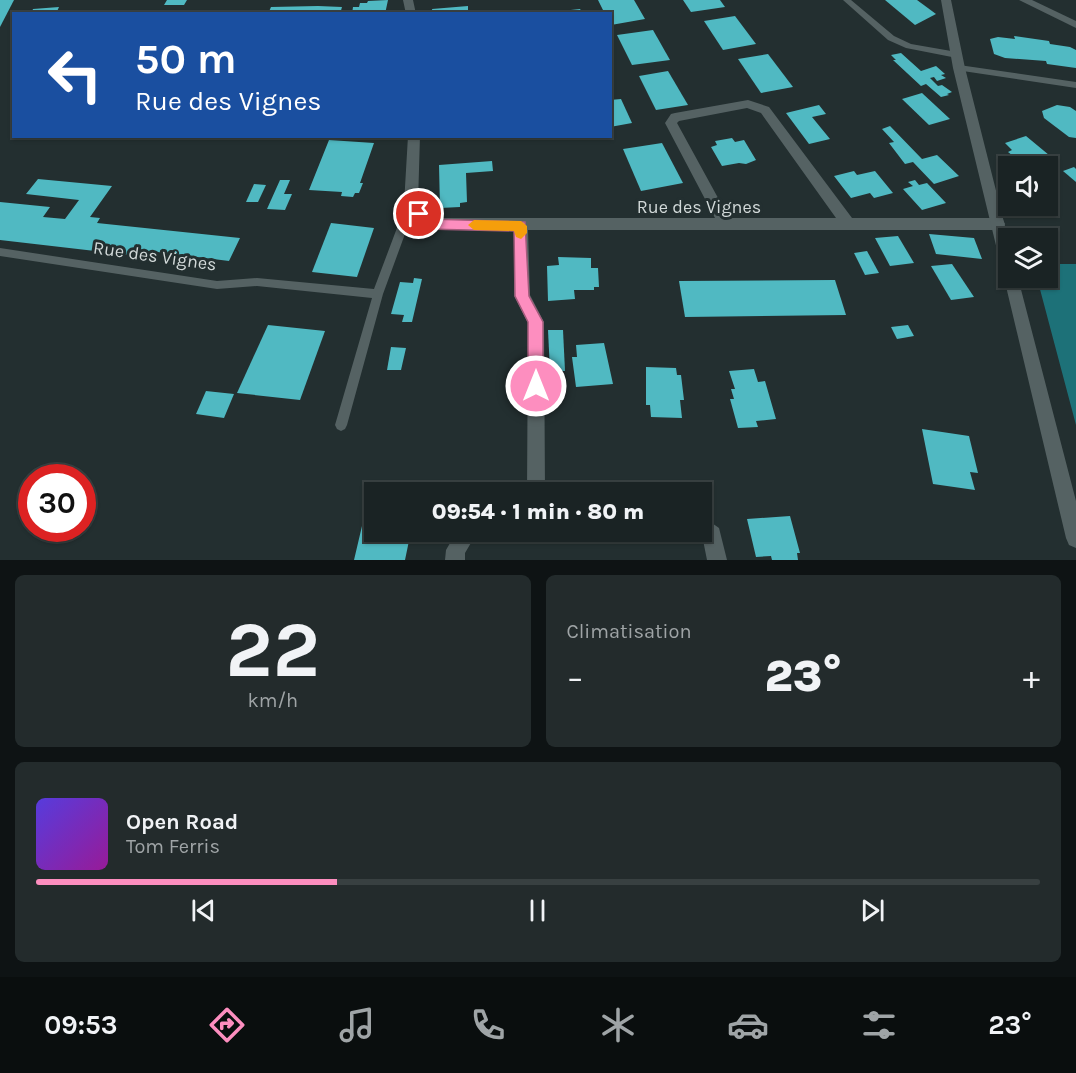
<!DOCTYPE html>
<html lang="fr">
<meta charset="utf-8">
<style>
:root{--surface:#1a2324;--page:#232b2c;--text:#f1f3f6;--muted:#9fa4a6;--line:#384041;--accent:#fd8ebf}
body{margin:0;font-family:Karla,sans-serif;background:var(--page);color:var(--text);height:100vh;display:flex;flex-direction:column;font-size:22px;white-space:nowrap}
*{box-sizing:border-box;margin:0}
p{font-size:20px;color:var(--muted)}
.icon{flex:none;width:33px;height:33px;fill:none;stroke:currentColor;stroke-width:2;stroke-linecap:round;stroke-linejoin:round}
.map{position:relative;height:560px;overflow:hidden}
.side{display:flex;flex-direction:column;gap:15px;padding:15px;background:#0e1314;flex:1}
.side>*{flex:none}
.banner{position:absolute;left:12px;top:12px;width:600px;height:126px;border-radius:0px;box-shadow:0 2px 4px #0004,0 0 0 2px var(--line);background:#1a4fa0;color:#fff;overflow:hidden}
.buttons{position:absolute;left:998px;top:156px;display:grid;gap:12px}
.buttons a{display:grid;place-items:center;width:60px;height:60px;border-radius:0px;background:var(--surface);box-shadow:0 2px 4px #0004,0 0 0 2px var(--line);font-size:30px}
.speed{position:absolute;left:18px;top:464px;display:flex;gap:12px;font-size:30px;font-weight:700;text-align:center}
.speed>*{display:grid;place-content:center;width:78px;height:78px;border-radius:50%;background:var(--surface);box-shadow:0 2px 4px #0004,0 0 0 2px var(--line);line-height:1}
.speed .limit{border:9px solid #d22;background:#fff;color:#111}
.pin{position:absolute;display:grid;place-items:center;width:51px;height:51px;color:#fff;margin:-26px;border:3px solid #fff;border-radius:50%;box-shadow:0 2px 6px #0007}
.me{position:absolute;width:66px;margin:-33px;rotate:0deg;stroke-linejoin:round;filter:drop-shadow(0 0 4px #0008)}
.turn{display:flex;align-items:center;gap:21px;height:126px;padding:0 24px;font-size:27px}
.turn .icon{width:78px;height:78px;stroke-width:2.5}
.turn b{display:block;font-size:42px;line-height:51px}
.big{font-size:45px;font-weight:800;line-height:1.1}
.side .card{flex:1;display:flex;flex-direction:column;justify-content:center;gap:9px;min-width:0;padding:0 21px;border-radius:9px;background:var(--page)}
.side .dial{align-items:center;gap:0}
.dial b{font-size:78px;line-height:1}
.song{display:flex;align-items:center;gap:18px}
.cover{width:72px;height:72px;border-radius:9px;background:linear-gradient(135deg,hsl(250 70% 55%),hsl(300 70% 35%))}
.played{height:6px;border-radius:3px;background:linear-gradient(90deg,var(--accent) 30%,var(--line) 30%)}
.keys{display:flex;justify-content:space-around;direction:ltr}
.heat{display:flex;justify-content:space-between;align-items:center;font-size:33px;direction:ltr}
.side .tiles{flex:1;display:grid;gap:15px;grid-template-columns:1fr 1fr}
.card:last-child{grid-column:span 2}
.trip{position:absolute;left:364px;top:482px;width:348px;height:60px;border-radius:0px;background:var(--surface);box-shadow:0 2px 4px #0004,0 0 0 2px var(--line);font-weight:800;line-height:60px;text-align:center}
.menu{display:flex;height:96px;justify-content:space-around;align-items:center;background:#0a0e0e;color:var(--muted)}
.menu .icon{width:42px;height:42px}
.menu .selected{color:var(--accent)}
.menu b{font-size:27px;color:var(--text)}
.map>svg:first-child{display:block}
.forest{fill:#1d7178}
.building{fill:#50b9c2}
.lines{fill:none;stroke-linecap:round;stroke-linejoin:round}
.lane{fill:#556263;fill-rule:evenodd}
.street{fill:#556263;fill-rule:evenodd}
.secondary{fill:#556263;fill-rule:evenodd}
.route{fill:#fd8ebf;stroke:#a45c7c;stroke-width:1.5}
.slow{fill:#f59e0b}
.labels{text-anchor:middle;stroke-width:6;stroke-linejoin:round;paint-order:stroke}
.street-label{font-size:18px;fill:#d2d9d9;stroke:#232f30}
</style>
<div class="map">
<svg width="1076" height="560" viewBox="0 0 1076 560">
<rect width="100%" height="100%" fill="#232f30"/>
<!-- forest -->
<polygon class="forest" points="1047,264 1076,264 1076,425 1037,278 1047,278"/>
<!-- building -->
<g class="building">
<polygon points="0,0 14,0 0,27"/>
<polygon points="167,0 187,0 184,5 164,5"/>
<polygon points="388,0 385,14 352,14 353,7 359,7 360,3 367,3 368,1"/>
<polygon points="598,0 634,0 645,19 611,25 610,14 605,14"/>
<polygon points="683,0 720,0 725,7 691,12"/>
<polygon points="885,0 917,0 936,14 915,25"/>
<polygon points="318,6 342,7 340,14 268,14 271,7"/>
<polygon points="468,6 468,11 457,14 433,14 432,9"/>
<polygon points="59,7 56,14 31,14 33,9"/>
<polygon points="580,9 583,14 552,14 552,12"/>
<polygon points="735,16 756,44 723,50 704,21"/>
<polygon points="653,30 670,60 632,65 617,35"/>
<polygon points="1014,36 1049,41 1050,44 1070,47 1076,50 1076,68 1047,64 1046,61 1005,58 994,54 990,39 998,37 1015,39"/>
<polygon points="901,53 921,71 936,66 945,74 941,75 946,78 937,81 934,77 930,78 938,86 942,85 952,92 947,94 949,95 941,97 926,84 921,86 893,60 896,60 891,55"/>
<polygon points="768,54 793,87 761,93 738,59"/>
<polygon points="668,71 688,105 656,110 639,76"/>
<polygon points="922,93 950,119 929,125 902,99"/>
<polygon points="621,99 632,123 610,127 610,100"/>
<polygon points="819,105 826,114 812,117 830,139 809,144 786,113"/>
<polygon points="1057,105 1070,107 1076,111 1076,138 1069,137 1044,118 1042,111"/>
<polygon points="890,126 922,159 937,155 959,176 934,184 913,162 905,164 889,143 894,142 882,129"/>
<polygon points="298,136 330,136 329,140 374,143 360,183 363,183 359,193 355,193 353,197 341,196 342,192 309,190 329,140"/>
<polygon points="1026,136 1055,160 1042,165 1038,162 1030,165 1022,158 1017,159 1008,152 1012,150 1005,143"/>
<polygon points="732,138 735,142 744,140 756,160 746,164 739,163 722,166 711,147 717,145 715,141"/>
<polygon points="662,143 683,183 641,191 623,149"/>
<polygon points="492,161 493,171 466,173 467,202 460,203 460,207 440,208 439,165"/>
<polygon points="1074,167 1076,169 1076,182 1063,171"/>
<polygon points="854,171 857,175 875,171 893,193 874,198 870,193 851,198 834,176"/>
<polygon points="38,179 112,186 90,217 100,218 97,223 240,238 229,261 150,251 147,257 0,240 0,202 50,207 43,217 65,219 79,200 26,194"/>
<polygon points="280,180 290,180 284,194 292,194 285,210 267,209"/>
<polygon points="915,180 919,185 927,183 946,203 922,210 903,189 913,186 908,182"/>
<polygon points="254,184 266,185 258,202 246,202"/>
<polygon points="331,223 374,228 357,277 312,272"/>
<polygon points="929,234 974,238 982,259 936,254"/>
<polygon points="898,236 914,263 890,266 875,238"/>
<polygon points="867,251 879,273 865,275 854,253"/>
<polygon points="558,257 591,258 591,268 598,268 599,287 594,287 594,290 574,290 575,299 548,301 547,266 559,265"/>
<polygon points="952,264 974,297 951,300 931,266"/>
<polygon points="414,278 422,279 412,322 402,322 404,315 391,314 400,282 413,283"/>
<polygon points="835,280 846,315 685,317 679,281"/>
<polygon points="268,325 325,331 300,400 237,393"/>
<polygon points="908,325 914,336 897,339 891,327"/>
<polygon points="548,330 563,330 565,371 550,371"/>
<polygon points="604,343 613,384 576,387 572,357 577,357 576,345"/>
<polygon points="391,347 406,348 401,370 387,370"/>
<polygon points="646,367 676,368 677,375 681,375 684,400 680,400 682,418 651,417 650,405 646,405"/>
<polygon points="754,369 758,382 765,381 776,419 756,421 758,427 738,428 730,399 734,399 731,389 735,389 729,371"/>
<polygon points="206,391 234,394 224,418 196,414"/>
<polygon points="922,429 969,436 978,473 970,472 975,490 933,484"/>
<polygon points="790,516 800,553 797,553 798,560 772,560 771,556 756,557 747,519"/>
<polygon points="362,526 375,527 375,531 411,531 405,560 354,560"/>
</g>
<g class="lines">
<!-- lane -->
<g class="lane">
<polygon points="843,0 851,0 894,36 911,44 957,52 961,55 957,58 906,48 888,40"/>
<polygon points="959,65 1076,82 1076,88 956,70 956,66"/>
<polygon points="411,200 416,204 383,294 347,425 345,429 341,431 337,429 335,425 372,298 257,286 217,289 0,256 0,248 217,281 257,278 374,289 406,204"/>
</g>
<!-- street -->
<g class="street">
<polygon points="403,0 413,0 416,14 406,14"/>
<path d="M748 100 769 107 852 218H998L1003 220 1005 224 1003 228 998 230H528L530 295 544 322 545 492H527L528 323 514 296V230L421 228 404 204 408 136H420L418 203 430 218H715L665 123 671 114 675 113ZM747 108 761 113 836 218H729L677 123 679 121Z"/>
<polygon points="702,516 719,528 727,560 707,560 703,540 695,531 702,531"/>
<polygon points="457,531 478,531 465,553 465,560 445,560 446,550"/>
</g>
<!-- secondary -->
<g class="secondary">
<polygon points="941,0 951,0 965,68 1008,238 1008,272 1003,270 1001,266 953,68"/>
<polygon points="1019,0 1032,0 1076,21 1076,28"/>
<polygon points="1008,273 1008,278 1018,278 1076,501 1076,548 1069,545 1066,538 1004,278"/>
</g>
</g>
<!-- route -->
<polygon class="route" points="419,209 423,211 430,219 525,222 529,296 543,322 543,386 541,391 536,393 530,391 528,386 528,322 515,296 514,231 426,229 422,228 412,214"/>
<!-- slow -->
<polygon class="slow" points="474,220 521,221 527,226 527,233 521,239 516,237 514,231 474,230 468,225"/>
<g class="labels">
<!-- street labels -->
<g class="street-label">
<text x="699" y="213">Rue des Vignes</text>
<text transform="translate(155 256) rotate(8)" y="6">Rue des Vignes</text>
</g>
</g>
</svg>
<div class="buttons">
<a><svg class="icon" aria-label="sound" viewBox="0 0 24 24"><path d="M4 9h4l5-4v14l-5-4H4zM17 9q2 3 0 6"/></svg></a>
<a><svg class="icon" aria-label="layers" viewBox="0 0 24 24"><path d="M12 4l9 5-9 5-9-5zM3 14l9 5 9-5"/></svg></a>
</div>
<div class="speed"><div class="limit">30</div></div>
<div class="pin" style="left:419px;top:214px;background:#d93025"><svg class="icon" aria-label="arrive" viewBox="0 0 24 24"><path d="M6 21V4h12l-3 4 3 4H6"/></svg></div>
<svg class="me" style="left:536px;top:386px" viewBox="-20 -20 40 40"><circle r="17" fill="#fd8ebf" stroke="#fff" stroke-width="3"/><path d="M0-11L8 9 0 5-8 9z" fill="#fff"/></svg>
<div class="trip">09:54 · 1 min · 80 m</div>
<div class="banner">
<div class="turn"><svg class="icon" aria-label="left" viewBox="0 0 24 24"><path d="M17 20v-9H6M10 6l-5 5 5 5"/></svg><div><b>50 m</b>Rue des Vignes</div></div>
</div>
</div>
<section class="side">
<div class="tiles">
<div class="card dial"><b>22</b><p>km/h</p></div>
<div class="card"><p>Climatisation</p>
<div class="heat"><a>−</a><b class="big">23°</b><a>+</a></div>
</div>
<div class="card">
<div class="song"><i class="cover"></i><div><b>Open Road</b><p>Tom Ferris</p></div></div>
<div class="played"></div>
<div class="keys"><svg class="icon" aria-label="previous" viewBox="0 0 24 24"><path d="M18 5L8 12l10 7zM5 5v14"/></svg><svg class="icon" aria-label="pause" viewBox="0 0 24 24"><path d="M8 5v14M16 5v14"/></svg><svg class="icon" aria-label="next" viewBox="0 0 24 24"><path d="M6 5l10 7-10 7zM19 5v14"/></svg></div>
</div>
</div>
</section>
<nav class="menu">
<b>09:53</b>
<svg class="icon selected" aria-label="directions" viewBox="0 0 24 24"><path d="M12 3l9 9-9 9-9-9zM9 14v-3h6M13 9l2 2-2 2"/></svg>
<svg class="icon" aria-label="music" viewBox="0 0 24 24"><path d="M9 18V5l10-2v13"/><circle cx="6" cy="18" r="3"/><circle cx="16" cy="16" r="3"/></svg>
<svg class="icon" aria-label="phone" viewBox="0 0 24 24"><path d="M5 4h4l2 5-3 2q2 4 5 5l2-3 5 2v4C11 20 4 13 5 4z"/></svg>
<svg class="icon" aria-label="climate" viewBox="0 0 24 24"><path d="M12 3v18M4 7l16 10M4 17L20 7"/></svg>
<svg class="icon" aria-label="car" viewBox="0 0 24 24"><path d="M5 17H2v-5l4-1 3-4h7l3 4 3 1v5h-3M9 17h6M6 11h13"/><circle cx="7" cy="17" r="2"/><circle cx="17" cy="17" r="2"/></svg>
<svg class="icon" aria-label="filters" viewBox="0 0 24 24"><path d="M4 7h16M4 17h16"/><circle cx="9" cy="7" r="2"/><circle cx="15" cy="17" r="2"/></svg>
<b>23°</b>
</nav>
